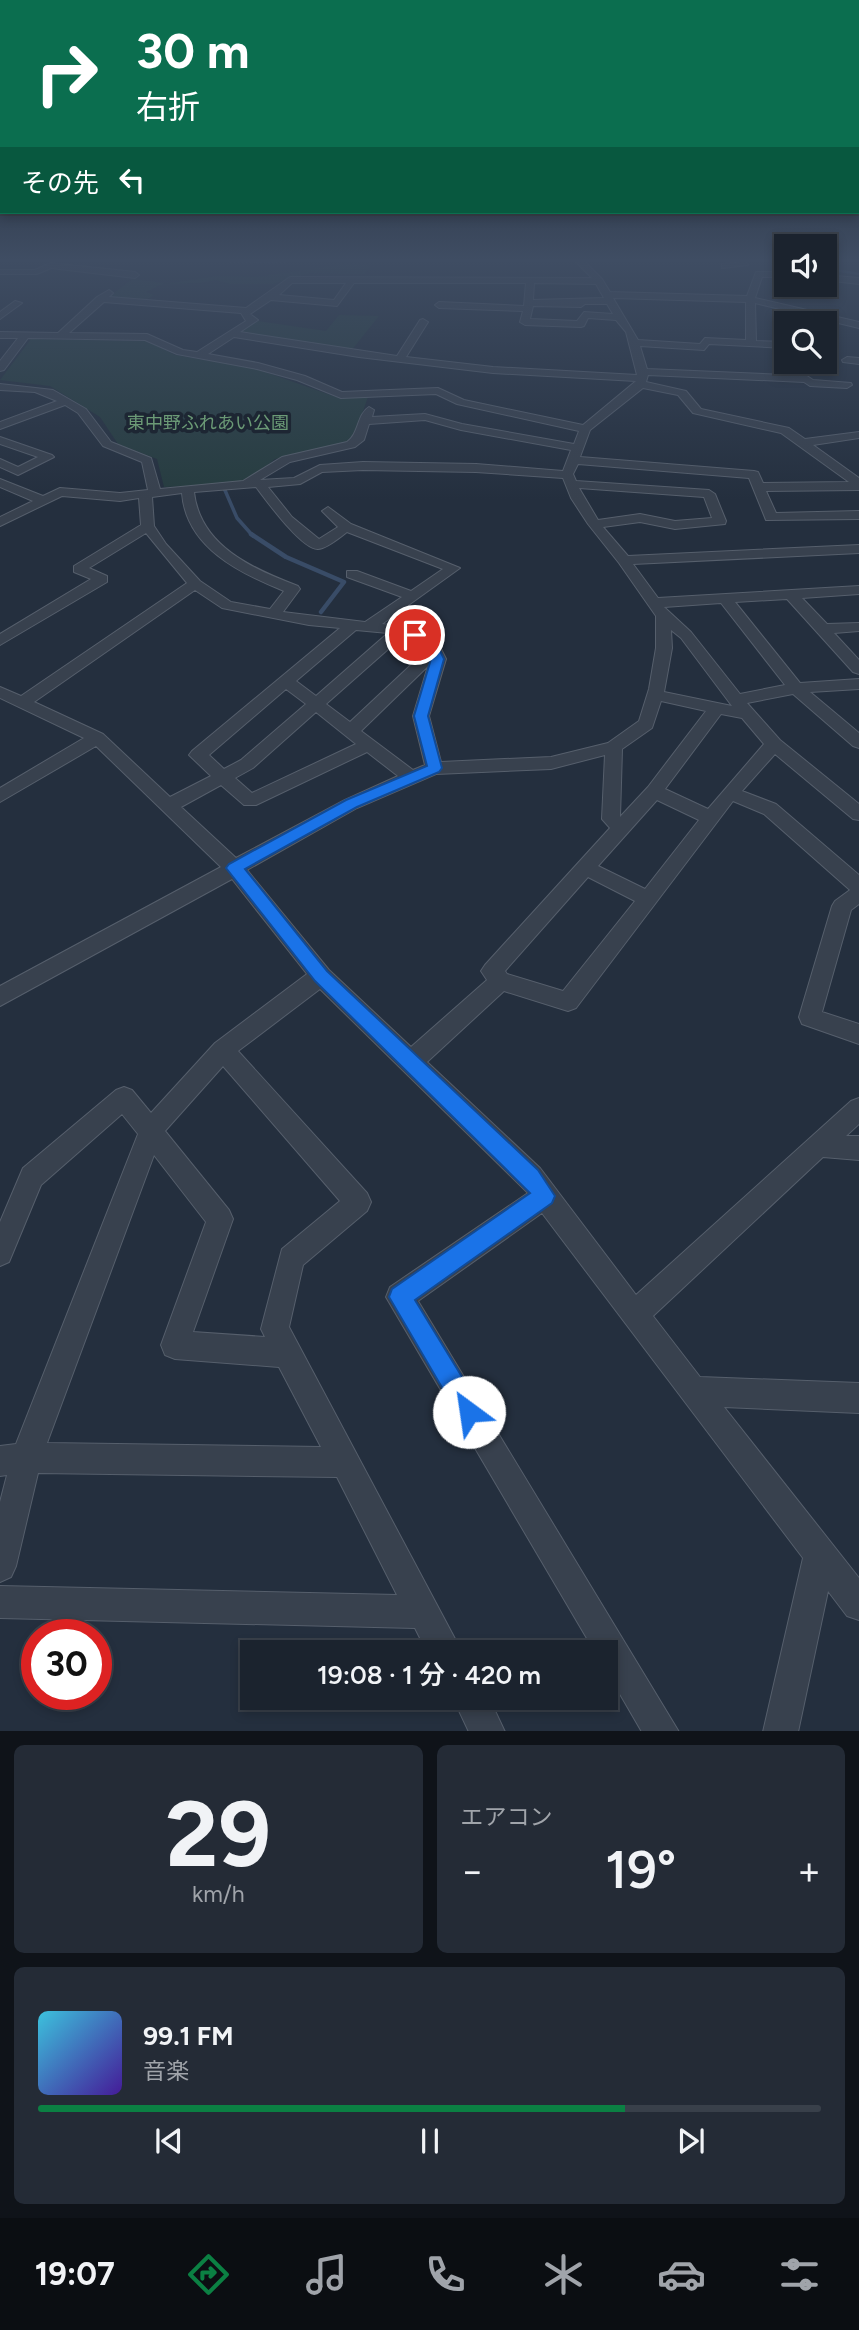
<!DOCTYPE html>
<html lang="ja">
<meta charset="utf-8">
<style>
:root{--surface:#1b232e;--page:#242b36;--text:#f1f3f6;--muted:#a0a4aa;--line:#39404a;--accent:#0b8043}
body{margin:0;font-family:Figtree,"Noto Sans JP",sans-serif;background:var(--page);color:var(--text);height:100vh;display:flex;flex-direction:column;font-size:26px;white-space:nowrap}
*{box-sizing:border-box;margin:0}
p{font-size:23px;color:var(--muted)}
.icon{flex:none;width:38px;height:38px;fill:none;stroke:currentColor;stroke-width:2;stroke-linecap:round;stroke-linejoin:round}
.map{position:relative;height:1731px;overflow:hidden}
.panel{display:flex;flex-direction:column;gap:14px;padding:14px;background:#0f1319;flex:1}
.panel>*{flex:none}
.banner{position:absolute;left:0px;top:0px;width:859px;height:214px;box-shadow:0 4px 10px #0003,0 0 0 2px var(--line);background:#0b6e4f;color:#fff;overflow:hidden}
.buttons{position:absolute;left:774px;top:234px;display:grid;gap:14px}
.buttons a{display:grid;place-items:center;width:63px;height:63px;border-radius:0px;background:var(--surface);box-shadow:0 4px 10px #0003,0 0 0 2px var(--line);font-size:35px}
.speed{position:absolute;left:21px;top:1619px;display:flex;gap:14px;font-size:35px;font-weight:700;text-align:center}
.speed>*{display:grid;place-content:center;width:91px;height:91px;border-radius:50%;background:var(--surface);box-shadow:0 4px 10px #0003,0 0 0 2px var(--line);line-height:1}
.speed .limit{border:10px solid #d22;background:#fff;color:#111}
.pin{position:absolute;display:grid;place-items:center;width:60px;height:60px;color:#fff;margin:-30px;border:4px solid #fff;border-radius:50%;box-shadow:0 2px 7px #0007}
.me{position:absolute;width:77px;margin:-38px;rotate:329deg;stroke-linejoin:round;filter:drop-shadow(0 0 5px #0008)}
.turn{display:flex;align-items:center;gap:24px;height:147px;padding:0 21px;font-size:32px}
.turn .icon{width:91px;height:91px;stroke-width:2.5}
.turn b{display:block;font-size:49px;line-height:60px}
.then{display:flex;align-items:center;height:66px;padding:0 21px;background:#0003;gap:14px;font-size:26px}
.big{font-size:52px;font-weight:600;line-height:1.1}
.panel .tile{flex:1;display:flex;flex-direction:column;justify-content:center;gap:10px;min-width:0;padding:0 24px;border-radius:10px;background:var(--page)}
.panel .dial{align-items:center;gap:0}
.dial b{font-size:91px;line-height:1}
.song{display:flex;align-items:center;gap:21px}
.cover{width:84px;height:84px;border-radius:10px;background:linear-gradient(135deg,hsl(190 70% 55%),hsl(260 70% 35%))}
.played{height:7px;border-radius:4px;background:linear-gradient(90deg,var(--accent) 75%,var(--line) 75%)}
.keys{display:flex;justify-content:space-around;direction:ltr}
.heat{display:flex;justify-content:space-between;align-items:center;font-size:38px;direction:ltr}
.panel .tiles{flex:1;display:grid;gap:14px;grid-template-columns:1fr 1fr}
.tile:last-child{grid-column:span 2}
.trip{position:absolute;left:240px;top:1640px;width:378px;height:70px;border-radius:0px;background:var(--surface);box-shadow:0 4px 10px #0003,0 0 0 2px var(--line);font-weight:600;line-height:70px;text-align:center}
.tab-bar{display:flex;height:112px;justify-content:space-around;align-items:center;background:#0b0e12;color:var(--muted)}
.tab-bar .icon{width:49px;height:49px}
.tab-bar .selected{color:var(--accent)}
.tab-bar b{font-size:32px;color:var(--text)}
.map>svg:first-child{display:block}
.green{fill:#263c3f}
.lines{fill:none;stroke-linecap:round;stroke-linejoin:round}
.stream-far2{stroke:#394c67;stroke-width:2.5}
.stream-far1{stroke:#394c67;stroke-width:3.5}
.stream{stroke:#394c67;stroke-width:4.5}
.street-casing{stroke:#565f6c;stroke-width:2}
.street{fill:#38414e;fill-rule:evenodd}
.route{fill:#1a73e8;stroke:#114b97;stroke-width:2}
.labels{text-anchor:middle;stroke-width:7;stroke-linejoin:round;paint-order:stroke}
.far-park-label{font-size:18px;fill:#6b9a76;stroke:#1d2633}
</style>
<div class="map">
<svg width="859" height="1732" viewBox="0 0 859 1732">
<rect width="100%" height="100%" fill="#242f3e"/>
<!-- green -->
<g class="green">
<polygon points="347,264 370,265 365,274 310,273 273,284 230,284 216,280 199,283 166,284 216,276 256,277"/>
<polygon points="133,279 164,283 146,292 154,295 144,301 107,298"/>
<polygon points="339,315 379,316 351,351 240,333 258,321 326,331"/>
<polygon points="31,339 148,341 175,355 254,368 339,398 368,397 351,445 275,459 244,484 164,487 157,459 118,444 100,417 50,386 0,380"/>
</g>
<g class="lines">
<!-- stream-far2 -->
<g class="stream-far2">
<polyline points="102,258 271,262 332,258"/>
<polyline points="772,259 786,262"/>
<polyline points="824,268 859,274"/>
</g>
<!-- stream-far1 -->
<polyline class="stream-far1" points="224,488 237,518 253,536"/>
<!-- stream -->
<polyline class="stream" points="251,534 286,557 344,582 321,612"/>
<!-- street casing -->
<g class="street-casing">
<g id="street">
<polygon points="130,258 307,258 303,260 134,260"/>
<path d="M572 258H581L602 279 610 292 747 296 756 272H786V277H762L755 298 859 322V328L755 303 756 341 786 342V348L709 344 704 350 640 346 647 369 807 376 813 380 851 383 852 385 847 388 810 386 804 382 648 375 646 382 686 391 701 409 789 428 805 439 859 432V438L813 445 859 478V490L766 491 776 513 859 511V519L766 520 749 478 578 464 573 474 576 481 709 490 715 494 726 521 725 524 675 529 640 522 603 527 628 556 859 545V553L633 564 658 598 859 586V594L802 598 827 624 859 623V631L834 633 859 660V674L853 672 787 599 735 602 800 683 859 679V689L810 692 859 733V748L853 746 793 694 747 703 780 740 859 804V820L853 819 775 754 742 791 776 804 859 875V904L851 910 822 1012 859 1024V1044L802 1024 799 1017 832 906 835 901 850 890 764 814 733 801 576 1008 568 1011 504 991 427 1062 540 1168 636 1295 851 1101 859 1098V1124L846 1136H859V1160L823 1157 653 1316 700 1377 859 1383V1413L724 1407 859 1578V1620L847 1616 828 1591 798 1732H763L803 1558 542 1213 418 1301 679 1732H642L606 1670V1652H595L386 1297 390 1287 528 1193 320 989 238 1051 367 1193 371 1202 367 1211 303 1265 289 1327 462 1652H427L415 1628 0 1618V1586L397 1595 337 1477 38 1473 16 1566 11 1577 0 1582V1502L7 1475 0 1476V1446L16 1444 138 1134 122 1114 41 1185 9 1262 0 1266V1222L23 1168 116 1090 124 1087 132 1090 151 1113 215 1043 307 974 232 879 0 1006V986L221 867 96 746 0 802V788L84 738 0 698V687L21 696 187 583 146 533 89 568 107 576V582L0 645V634L91 579 74 572V566L141 525 139 498 120 501 62 496 0 526V517L33 501 0 487V479L43 496 60 488 120 493 148 490 142 462 103 446 78 413 65 405 0 429V422L57 401 35 392 0 390V384L53 390 86 409 111 442 151 458 160 489 243 481 282 457 347 442C359 434 357 414 369 407L374 410 372 417 425 414 462 424 574 444 579 431 457 404 436 394 341 398 297 380 257 369 177 354 145 340 28 338 4 370 0 371V361L18 338H0V332L58 333 97 297 109 290 113 293 109 297 246 308 290 277 592 278ZM292 283H346L334 300 279 295ZM354 283H526L524 306 439 302 435 305 439 308 523 311 520 322 525 325 581 327 584 326 588 318 616 320 626 332 637 375 493 367 406 357 428 322 423 319 420 320 397 356 240 332 258 320 250 314 271 300 337 306ZM534 283 596 284 604 298 533 300ZM613 298 746 302V340L705 338 700 344 638 340ZM104 302 241 313 246 321 197 352 183 350 147 334 69 333ZM585 304H607L613 314 584 312 577 321 530 319 533 306 581 307ZM234 337 359 357 493 373 636 381 583 425 464 400 438 388 342 392 305 376 258 363 208 354ZM643 388 678 395 693 413 781 433 849 482 763 483 758 472 754 471 580 457 590 430ZM425 420 461 430 571 450 563 471 476 464 363 462 320 465 294 478 260 480 290 462 355 447 364 440 369 424ZM363 470 476 472 563 478 571 498 588 524 619 563 656 616V648L649 689 639 721 608 743 551 757 441 762 429 716 446 659 435 637 401 626 382 624 460 568 351 524 328 507 322 511 338 527 319 539 292 517 268 487 300 484 322 472ZM256 487C266 500 302 550 318 549 328 548 340 537 347 532L443 569 411 591 357 571H347V577L402 597 365 622 283 612 300 589 298 586C253 569 200 546 194 492ZM579 488 704 497 712 518 675 521 640 514 598 520ZM182 493C186 547 239 573 284 591L270 609 231 602 200 581 166 544 154 526 152 497ZM195 590 222 608 309 625 340 628 192 751 189 755 211 776 170 797 103 734 34 702ZM721 603 785 685 740 694 691 632 664 607ZM356 630 388 633 316 696 296 681ZM671 630 681 638 732 706 664 692 672 648ZM403 636 424 643 427 650 350 722 326 704ZM428 666 413 716 425 765 413 770 361 731ZM286 689 306 704 241 760 224 769 209 755ZM661 701 706 711 648 787 620 817 622 749 652 728ZM316 712 356 744 252 793 235 778 253 768ZM721 714 742 718 764 744 708 809 665 789ZM367 752 398 776 345 800 236 858 181 807 221 785 244 805H256ZM605 755 602 819 610 828 485 965 481 971 487 980 411 1047 329 970 247 870 357 808 436 774 551 769ZM657 800 699 820 645 889 598 866ZM588 877 635 901 563 991 507 974 505 971ZM223 1066 340 1201 282 1249 261 1329 265 1337 193 1332 233 1219 229 1210 165 1131ZM154 1155 206 1222 161 1345 165 1355 175 1359 279 1367 321 1447 47 1443Z"/>
<polygon points="732,258 741,258 748,265 722,268 722,264 737,263"/>
<polygon points="50,263 135,272 139,275 135,278 51,268 37,274 0,274 0,270 35,270"/>
<polygon points="824,275 859,278 859,284 824,280"/>
<polygon points="15,301 22,303 0,319 0,312"/>
<polygon points="847,357 859,358 859,364 843,362 842,360"/>
<polygon points="0,437 52,455 54,457 18,475 0,467 0,459 18,467 38,457 0,444"/>
<polygon points="453,1698 489,1698 505,1732 469,1732"/>
</g>
</g>
<!-- street -->
<use href="#street" class="street"/>
</g>
<!-- sky -->
<linearGradient id="sky" x2="0" y2="1"><stop stop-color="#141a22"/><stop offset="0.52" stop-color="#3f4d63"/><stop offset="1" stop-color="#3f4d63" stop-opacity="0"/></linearGradient>
<rect width="859" height="500" fill="url(#sky)"/>
<!-- route -->
<polygon class="route" points="415,632 434,638 444,659 428,716 442,768 439,772 357,807 245,869 327,971 538,1170 555,1196 552,1203 415,1300 478,1403 481,1412 478,1420 469,1424 461,1420 389,1297 392,1289 530,1193 315,981 226,868 229,864 346,800 427,766 414,716 431,659 425,643 409,635"/>
<g class="labels">
<!-- far-park labels -->
<g class="far-park-label">
<text x="208" y="429">東中野ふれあい公園</text>
</g>
</g>
</svg>
<div class="buttons">
<a><svg class="icon" aria-label="sound" viewBox="0 0 24 24"><path d="M4 9h4l5-4v14l-5-4H4zM17 9q2 3 0 6"/></svg></a>
<a><svg class="icon" aria-label="search" viewBox="0 0 24 24"><circle cx="10" cy="10" r="6"/><path d="M15 15l6 6"/></svg></a>
</div>
<div class="speed"><div class="limit">30</div></div>
<div class="pin" style="left:415px;top:635px;background:#d93025"><svg class="icon" aria-label="arrive" viewBox="0 0 24 24"><path d="M6 21V4h12l-3 4 3 4H6"/></svg></div>
<svg class="me" style="left:469px;top:1412px" viewBox="-20 -20 40 40"><circle r="19" fill="#fff"/><path d="M0-13L10 11 0 6-10 11z" fill="#1a73e8"/></svg>
<div class="trip">19:08 · 1 分 · 420 m</div>
<div class="banner">
<div class="turn"><svg class="icon" aria-label="right" viewBox="0 0 24 24"><path d="M7 20v-9h11M14 6l5 5-5 5"/></svg><div><b>30 m</b>右折</div></div>
<div class="then">その先<svg class="icon" aria-label="left" viewBox="0 0 24 24"><path d="M17 20v-9H6M10 6l-5 5 5 5"/></svg></div>
</div>
</div>
<section class="panel">
<div class="tiles">
<div class="tile dial"><b>29</b><p>km/h</p></div>
<div class="tile"><p>エアコン</p>
<div class="heat"><a>−</a><b class="big">19°</b><a>+</a></div>
</div>
<div class="tile">
<div class="song"><i class="cover"></i><div><b>99.1 FM</b><p>音楽</p></div></div>
<div class="played"></div>
<div class="keys"><svg class="icon" aria-label="previous" viewBox="0 0 24 24"><path d="M18 5L8 12l10 7zM5 5v14"/></svg><svg class="icon" aria-label="pause" viewBox="0 0 24 24"><path d="M8 5v14M16 5v14"/></svg><svg class="icon" aria-label="next" viewBox="0 0 24 24"><path d="M6 5l10 7-10 7zM19 5v14"/></svg></div>
</div>
</div>
</section>
<nav class="tab-bar">
<b>19:07</b>
<svg class="icon selected" aria-label="directions" viewBox="0 0 24 24"><path d="M12 3l9 9-9 9-9-9zM9 14v-3h6M13 9l2 2-2 2"/></svg>
<svg class="icon" aria-label="music" viewBox="0 0 24 24"><path d="M9 18V5l10-2v13"/><circle cx="6" cy="18" r="3"/><circle cx="16" cy="16" r="3"/></svg>
<svg class="icon" aria-label="phone" viewBox="0 0 24 24"><path d="M5 4h4l2 5-3 2q2 4 5 5l2-3 5 2v4C11 20 4 13 5 4z"/></svg>
<svg class="icon" aria-label="climate" viewBox="0 0 24 24"><path d="M12 3v18M4 7l16 10M4 17L20 7"/></svg>
<svg class="icon" aria-label="car" viewBox="0 0 24 24"><path d="M5 17H2v-5l4-1 3-4h7l3 4 3 1v5h-3M9 17h6M6 11h13"/><circle cx="7" cy="17" r="2"/><circle cx="17" cy="17" r="2"/></svg>
<svg class="icon" aria-label="filters" viewBox="0 0 24 24"><path d="M4 7h16M4 17h16"/><circle cx="9" cy="7" r="2"/><circle cx="15" cy="17" r="2"/></svg>
</nav>
